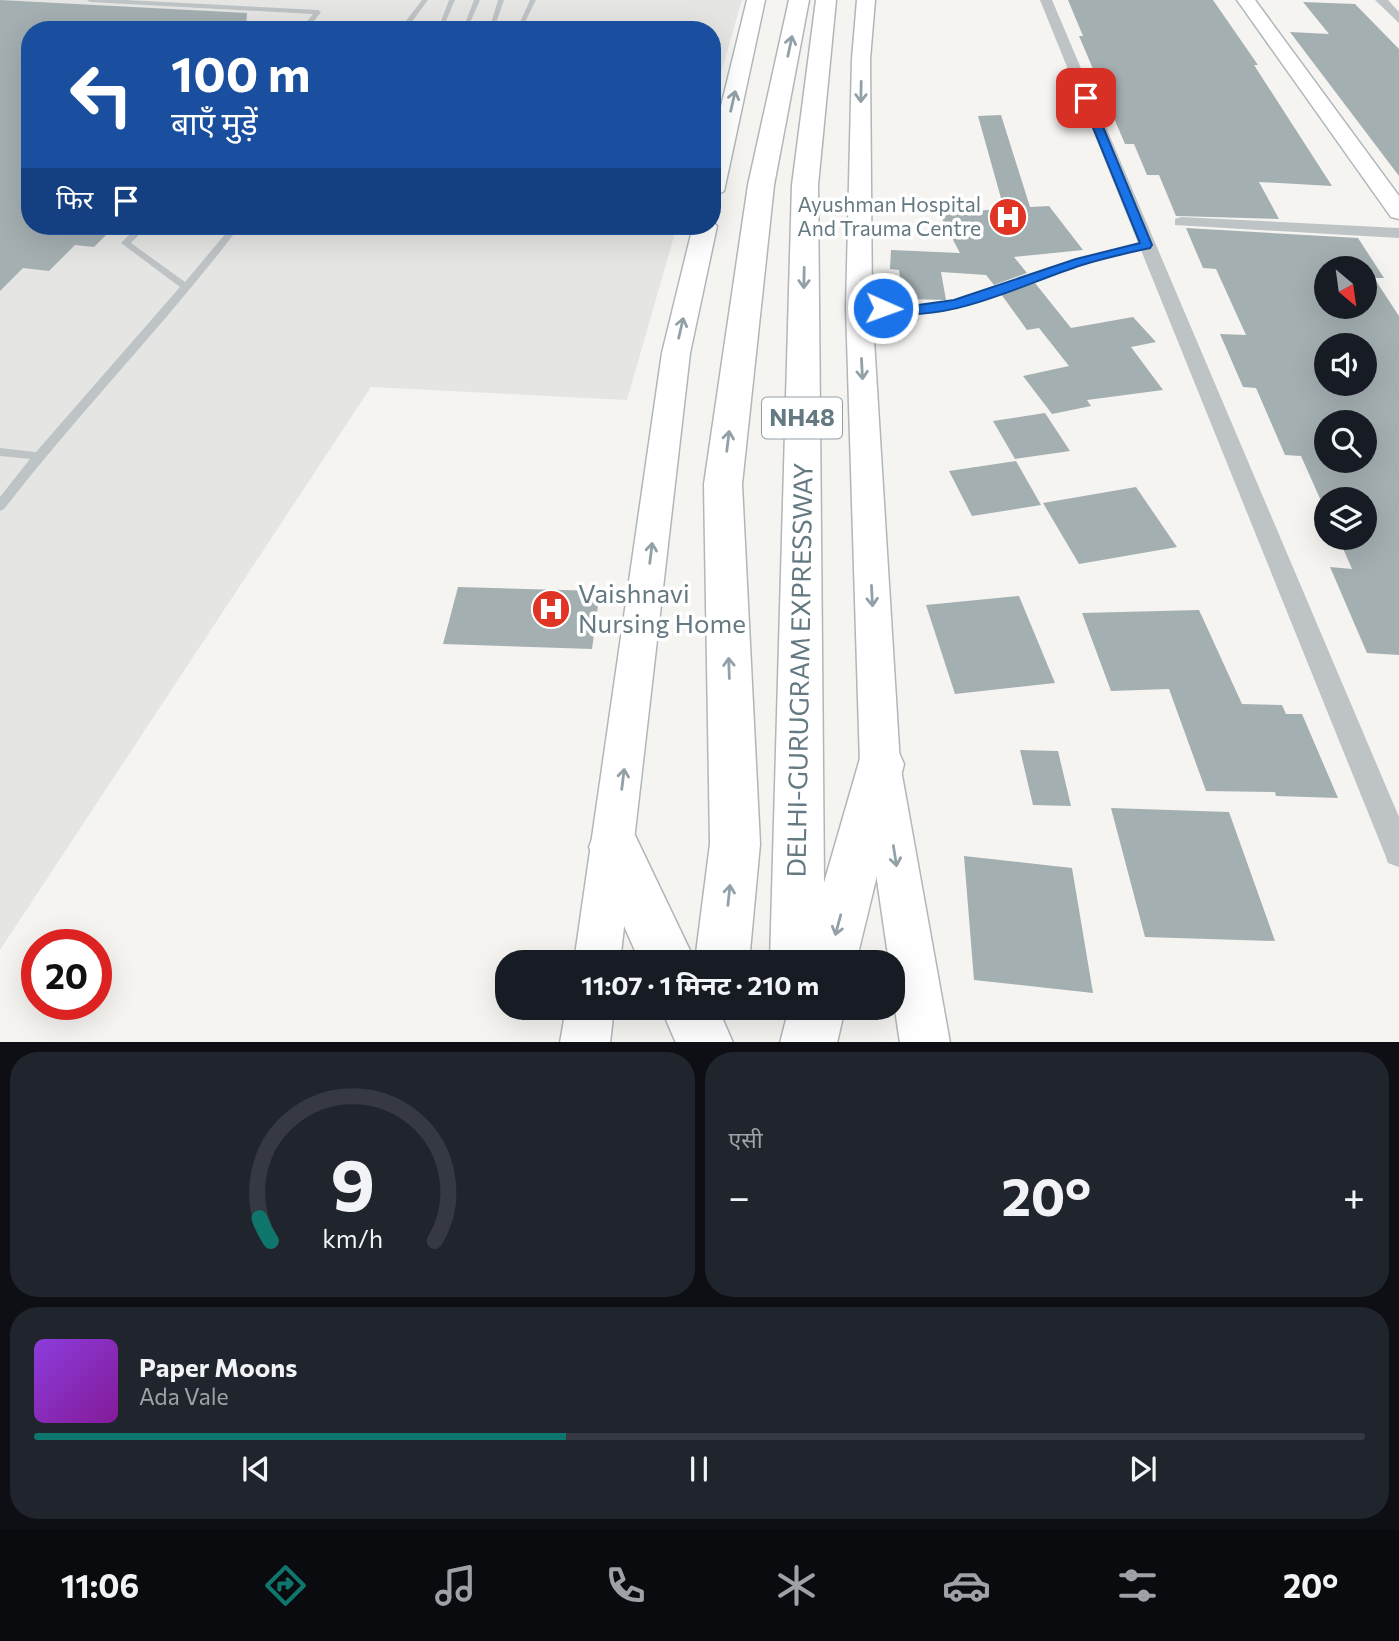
<!DOCTYPE html>
<html lang="hi">
<meta charset="utf-8">
<style>
:root{--surface:#171b24;--page:#20242c;--text:#f1f3f6;--muted:#9ea1a6;--line:#363941;--accent:#0f766e}
body{margin:0;font-family:Commissioner,"Noto Sans Devanagari",sans-serif;background:var(--page);color:var(--text);height:100vh;display:flex;flex-direction:column;font-size:26px;white-space:nowrap}
*{box-sizing:border-box;margin:0}
p{font-size:23px;color:var(--muted)}
.icon{flex:none;width:38px;height:38px;fill:none;stroke:currentColor;stroke-width:2;stroke-linecap:round;stroke-linejoin:round}
.map{position:relative;height:1042px;overflow:hidden}
.sheet{display:flex;flex-direction:column;gap:10px;padding:10px;background:#0d0f14;flex:1}
.sheet>*{flex:none}
.guide{position:absolute;left:21px;top:21px;width:700px;height:214px;border-radius:28px;box-shadow:0 7px 28px #0002;background:#1a4fa0;color:#fff;overflow:hidden}
.needle{width:46px;rotate:151deg}
.fabs{position:absolute;left:1314px;top:256px;display:grid;gap:14px}
.fabs a{display:grid;place-items:center;width:63px;height:63px;border-radius:50%;background:var(--surface);box-shadow:0 7px 28px #0002;font-size:35px}
.speed{position:absolute;left:21px;top:929px;display:flex;gap:14px;font-size:35px;font-weight:700;text-align:center}
.speed>*{display:grid;place-content:center;width:91px;height:91px;border-radius:50%;background:var(--surface);box-shadow:0 7px 28px #0002;line-height:1}
.speed .limit{border:10px solid #d22;background:#fff;color:#111}
.pin{position:absolute;display:grid;place-items:center;width:60px;height:60px;color:#fff;margin:-30px;border-radius:14px;box-shadow:0 4px 10px #0006}
.me{position:absolute;width:77px;margin:-38px;rotate:92deg;stroke-linejoin:round;filter:drop-shadow(0 0 5px #0008)}
.turn{display:flex;align-items:center;gap:24px;height:147px;padding:0 35px;font-size:32px}
.turn .icon{width:91px;height:91px;stroke-width:2.5}
.turn b{display:block;font-size:49px;line-height:60px}
.then{display:flex;align-items:center;height:66px;padding:0 35px;background:#0003;gap:14px;font-size:26px}
.big{font-size:52px;font-weight:700;line-height:1.1}
.sheet .widget{flex:1;display:flex;flex-direction:column;justify-content:center;gap:10px;min-width:0;padding:0 24px;border-radius:28px;background:var(--page)}
.sheet .dial{align-items:center;gap:0}
.dial svg{height:182px;overflow:visible;fill:none;stroke:var(--line);stroke-width:7;stroke-linecap:round;text-anchor:middle}
.dial text{fill:var(--text);stroke:none}
.song{display:flex;align-items:center;gap:21px}
.cover{width:84px;height:84px;border-radius:10px;background:linear-gradient(135deg,hsl(270 70% 55%),hsl(290 70% 35%))}
.played{height:7px;border-radius:4px;background:linear-gradient(90deg,var(--accent) 40%,var(--line) 40%)}
.keys{display:flex;justify-content:space-around;direction:ltr}
.heat{display:flex;justify-content:space-between;align-items:center;font-size:38px;direction:ltr}
.sheet .tiles{flex:1;display:grid;gap:10px;grid-template-columns:1fr 1fr}
.widget:last-child{grid-column:span 2}
.trip{position:absolute;left:495px;top:950px;width:410px;height:70px;border-radius:28px;background:var(--surface);box-shadow:0 7px 28px #0002;font-weight:700;line-height:70px;text-align:center}
.dock{display:flex;height:112px;justify-content:space-around;align-items:center;background:#090b0e;color:var(--muted)}
.dock .icon{width:49px;height:49px}
.dock .on{color:var(--accent)}
.dock b{font-size:32px;color:var(--text)}
.map>svg:first-child{display:block}
.built{fill:#e5e6e4}
.building{fill:#a4afb2;fill-rule:evenodd}
.lines{fill:none;stroke-linecap:round;stroke-linejoin:round}
.secondary-casing{stroke:#b0b7ba;stroke-width:3}
.highway-casing{stroke:#b1b6b8;stroke-width:3}
.lane{fill:#bec3c5;fill-rule:evenodd}
.street{fill:#bec3c5;fill-rule:evenodd}
.secondary{fill:#fff;fill-rule:evenodd}
.highway{fill:#fff;fill-rule:evenodd}
.oneway{stroke:#92a1a7}
.route{fill:#1a73e8;stroke:#114b97;stroke-width:2}
.labels{text-anchor:middle;stroke-width:7;stroke-linejoin:round;paint-order:stroke}
.far-poi-label{font-size:21px;fill:#647981;stroke:#fff;text-anchor:end}
.shield{fill:#fff;stroke:#92a1a7;stroke-width:2}
.shield-label{font-size:24px;font-weight:bold;fill:#647981}
.poi-label{font-size:26px;fill:#647981;stroke:#fff;text-anchor:start}
.street-label{font-size:26px;fill:#647981;stroke:#fff}
</style>
<div class="map">
<svg width="1399" height="1043" viewBox="0 0 1399 1043">
<rect width="100%" height="100%" fill="#f5f4f1"/>
<!-- built -->
<polygon class="built" points="0,0 742,0 712,104 712,30 30,30 30,226 677,226 627,400 371,387 0,950"/>
<!-- building -->
<g class="building">
<polygon points="0,0 247,13 246,30 30,30 30,226 115,226 94,247 75,245 49,271 23,268 0,291"/>
<polygon points="1068,0 1213,0 1258,65 1254,65 1332,186 1259,182 1279,219 1176,216 1159,175 1147,175 1134,144 1125,144 1079,36 1083,36"/>
<polygon points="1303,2 1355,4 1399,49 1399,176 1290,32 1329,34"/>
<polygon points="1001,115 1030,207 1049,206 1083,250 1014,257 1027,273 994,285 986,275 941,272 946,300 903,299 899,270 890,269 891,250 960,253 939,213 1004,209 978,116"/>
<path d="M1186 228 1358 238 1384 278H1374L1399 316V655L1367 653 1330 567 1352 569 1338 537H1365V499H1326V512L1301 456 1285 455 1256 388 1243 387 1220 334 1246 335 1216 269 1203 268ZM1326 268H1365V306H1326ZM1326 345H1365V383H1326ZM1326 422H1365V460H1326Z"/>
<polygon points="1035,283 1071,328 1133,317 1156,342 1131,347 1163,390 1087,400 1091,406 1052,414 1023,376 1069,366 1039,328 1027,330 1001,294"/>
<polygon points="1045,413 1070,451 1015,459 993,421"/>
<polygon points="1016,461 1041,505 972,516 949,471"/>
<polygon points="1136,487 1177,547 1079,564 1043,503"/>
<polygon points="458,587 600,591 592,649 443,644"/>
<polygon points="1019,596 1055,683 955,694 926,605"/>
<polygon points="1199,610 1242,704 1282,705 1286,714 1302,714 1338,798 1276,796 1275,792 1206,791 1169,689 1111,691 1082,613"/>
<polygon points="1020,750 1058,751 1071,806 1033,805"/>
<polygon points="1111,808 1229,812 1275,941 1145,937"/>
<polygon points="964,856 1072,868 1093,993 974,980"/>
</g>
<g class="lines">
<!-- secondary casing -->
<g class="secondary-casing">
<g id="secondary">
<polygon points="747,0 765,0 724,191 712,198 712,143"/>
<polygon points="857,0 875,0 870,59 872,307 900,764 950,1043 900,1043 892,989 892,962 889,962 860,764 846,307 852,59"/>
<polygon points="1237,0 1255,0 1399,196 1399,219 1391,217"/>
<polygon points="712,221 717,226 690,353 620,962 574,962 662,353 693,226 712,226"/>
<polygon points="566,1008 614,1008 610,1043 560,1043"/>
</g>
</g>
<!-- highway casing -->
<g class="highway-casing">
<g id="highway">
<polygon points="789,0 809,0 774,185 742,484 760,844 749,962 640,962 589,847 596,829 614,822 632,829 695,961 710,844 704,484 748,185"/>
<polygon points="816,0 836,0 818,185 824,883 863,748 880,742 897,748 904,764 856,962 770,962 792,185"/>
<polygon points="661,1008 718,1008 733,1043 676,1043"/>
<polygon points="789,1008 845,1008 837,1043 780,1043"/>
</g>
</g>
<!-- lane -->
<g class="lane">
<polygon points="87,0 126,0 318,10 321,12 307,30 300,30 313,14 90,2"/>
<polygon points="422,0 428,0 406,30 399,30"/>
<polygon points="449,0 455,0 445,23 440,24"/>
<polygon points="474,0 480,0 469,25 464,26"/>
<polygon points="498,0 504,0 495,26 490,27"/>
<polygon points="530,0 536,0 522,28 517,29"/>
<path d="M138 226H147L131 243 185 282 232 226H240C166 324 79 412 4 509L0 511V497L30 459 0 456V448L36 452 180 287 121 243Z"/>
<polygon points="1146,242 1151,245 1149,247 1083,263 956,307 918,312 859,310 854,307 859,304 918,306 955,301 1077,259"/>
</g>
<!-- street -->
<g class="street">
<polygon points="1040,0 1052,0 1399,817 1399,867 1388,863 1384,852"/>
<polygon points="1375,0 1388,0 1399,12 1399,23"/>
<polygon points="1181,217 1399,228 1399,238 1175,225 1175,219"/>
</g>
<!-- secondary -->
<use href="#secondary" class="secondary"/>
<!-- highway -->
<use href="#highway" class="highway"/>
</g>
<!-- one-way arrows -->
<defs><path id="oneway-shaft" d="M-6 0H5M1.5-3L5.5 0L1.5 3" fill="none" stroke-width="1.6" stroke-linecap="round" stroke-linejoin="round" transform="scale(1.75)"/></defs>
<g class="oneway">
<use href="#oneway-shaft" transform="translate(790 46) rotate(-78)"/>
<use href="#oneway-shaft" transform="translate(861 92) rotate(91)"/>
<use href="#oneway-shaft" transform="translate(733 101) rotate(-77)"/>
<use href="#oneway-shaft" transform="translate(804 278) rotate(91)"/>
<use href="#oneway-shaft" transform="translate(681 328) rotate(-77)"/>
<use href="#oneway-shaft" transform="translate(862 369) rotate(87)"/>
<use href="#oneway-shaft" transform="translate(728 441) rotate(-83)"/>
<use href="#oneway-shaft" transform="translate(651 553) rotate(-83)"/>
<use href="#oneway-shaft" transform="translate(872 596) rotate(87)"/>
<use href="#oneway-shaft" transform="translate(729 668) rotate(-92)"/>
<use href="#oneway-shaft" transform="translate(623 779) rotate(-83)"/>
<use href="#oneway-shaft" transform="translate(895 856) rotate(81)"/>
<use href="#oneway-shaft" transform="translate(729 895) rotate(-84)"/>
<use href="#oneway-shaft" transform="translate(838 925) rotate(105)"/>
</g>
<!-- route -->
<path class="route" d="M1086 95 1091 98 1152 245 1150 248C1128 253 1104 258 1082 265 1019 285 947 326 878 311V305L883 304 918 305 954 300 1076 259 1140 243 1081 98Z"/>
<!-- icons -->
<defs>
<g id="hospital-disc" transform="scale(2.0125)"><circle r="9.5" fill="#e03425" stroke="#fff"/><path d="M-5-5h3v3.5h4V-5h3V5h-3V1.5h-4V5h-3Z" fill="#fff"/></g>
</defs>
<g fill-rule="evenodd">
<use href="#hospital-disc" x="1008" y="217"/>
<use href="#hospital-disc" x="551" y="609"/>
</g>
<g class="labels">
<!-- far-poi labels -->
<g class="far-poi-label">
<text x="981" y="212">Ayushman Hospital<tspan x="981" dy="24">And Trauma Centre</tspan></text>
</g>
<!-- shield labels -->
<rect class="shield" x="762" y="397.5" width="80" height="41" rx="5"/>
<g class="shield-label">
<text x="802" y="426">NH48</text>
</g>
<!-- poi labels -->
<g class="poi-label">
<text x="578" y="603">Vaishnavi<tspan x="578" dy="30">Nursing Home</tspan></text>
</g>
<!-- street labels -->
<g class="street-label">
<text transform="translate(800 670) rotate(-89)" y="9">DELHI-GURUGRAM EXPRESSWAY</text>
</g>
</g>
</svg>
<div class="fabs">
<a><svg class="needle" viewBox="-14 -14 28 28"><path d="M0-13l5 13h-10z" fill="#e53935"/><path d="M0 13l5-13h-10z" fill="#9ea1a6"/></svg></a>
<a><svg class="icon" aria-label="sound" viewBox="0 0 24 24"><path d="M4 9h4l5-4v14l-5-4H4zM17 9q2 3 0 6"/></svg></a>
<a><svg class="icon" aria-label="search" viewBox="0 0 24 24"><circle cx="10" cy="10" r="6"/><path d="M15 15l6 6"/></svg></a>
<a><svg class="icon" aria-label="layers" viewBox="0 0 24 24"><path d="M12 4l9 5-9 5-9-5zM3 14l9 5 9-5"/></svg></a>
</div>
<div class="speed"><div class="limit">20</div></div>
<div class="pin" style="left:1086px;top:98px;background:#d93025"><svg class="icon" aria-label="arrive" viewBox="0 0 24 24"><path d="M6 21V4h12l-3 4 3 4H6"/></svg></div>
<svg class="me" style="left:883px;top:308px" viewBox="-20 -20 40 40"><circle r="17" fill="#1a73e8" stroke="#fff" stroke-width="3"/><path d="M0-11L8 9 0 5-8 9z" fill="#fff"/></svg>
<div class="trip">11:07 · 1 मिनट · 210 m</div>
<div class="guide">
<div class="turn"><svg class="icon" aria-label="left" viewBox="0 0 24 24"><path d="M17 20v-9H6M10 6l-5 5 5 5"/></svg><div><b>100 m</b>बाएँ मुड़ें</div></div>
<div class="then">फिर<svg class="icon" aria-label="arrive" viewBox="0 0 24 24"><path d="M6 21V4h12l-3 4 3 4H6"/></svg></div>
</div>
</div>
<section class="sheet">
<div class="tiles">
<div class="widget dial"><svg viewBox="0 0 100 80">
<path d="M14 69A42 42 0 1 1 86 69"/>
<path d="M14 69A42 42 0 0 1 9 59" stroke="#0f766e"/>
<text x="50" y="56" font-size="32" font-weight="700">9</text>
<text x="50" y="72" font-size="11">km/h</text>
</svg></div>
<div class="widget"><p>एसी</p>
<div class="heat"><a>−</a><b class="big">20°</b><a>+</a></div>
</div>
<div class="widget">
<div class="song"><i class="cover"></i><div><b>Paper Moons</b><p>Ada Vale</p></div></div>
<div class="played"></div>
<div class="keys"><svg class="icon" aria-label="previous" viewBox="0 0 24 24"><path d="M18 5L8 12l10 7zM5 5v14"/></svg><svg class="icon" aria-label="pause" viewBox="0 0 24 24"><path d="M8 5v14M16 5v14"/></svg><svg class="icon" aria-label="next" viewBox="0 0 24 24"><path d="M6 5l10 7-10 7zM19 5v14"/></svg></div>
</div>
</div>
</section>
<nav class="dock">
<b>11:06</b>
<svg class="icon on" aria-label="directions" viewBox="0 0 24 24"><path d="M12 3l9 9-9 9-9-9zM9 14v-3h6M13 9l2 2-2 2"/></svg>
<svg class="icon" aria-label="music" viewBox="0 0 24 24"><path d="M9 18V5l10-2v13"/><circle cx="6" cy="18" r="3"/><circle cx="16" cy="16" r="3"/></svg>
<svg class="icon" aria-label="phone" viewBox="0 0 24 24"><path d="M5 4h4l2 5-3 2q2 4 5 5l2-3 5 2v4C11 20 4 13 5 4z"/></svg>
<svg class="icon" aria-label="climate" viewBox="0 0 24 24"><path d="M12 3v18M4 7l16 10M4 17L20 7"/></svg>
<svg class="icon" aria-label="car" viewBox="0 0 24 24"><path d="M5 17H2v-5l4-1 3-4h7l3 4 3 1v5h-3M9 17h6M6 11h13"/><circle cx="7" cy="17" r="2"/><circle cx="17" cy="17" r="2"/></svg>
<svg class="icon" aria-label="filters" viewBox="0 0 24 24"><path d="M4 7h16M4 17h16"/><circle cx="9" cy="7" r="2"/><circle cx="15" cy="17" r="2"/></svg>
<b>20°</b>
</nav>
